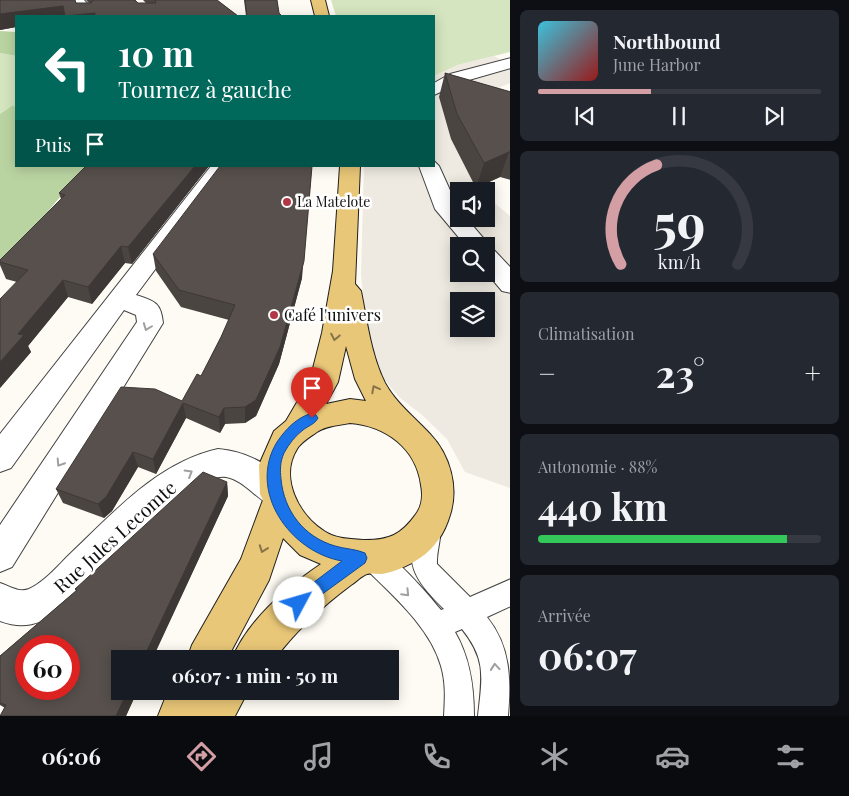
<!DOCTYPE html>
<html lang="fr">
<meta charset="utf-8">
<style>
:root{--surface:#171b24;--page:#242831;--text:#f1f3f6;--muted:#9ea1a6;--line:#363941;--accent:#d49ea5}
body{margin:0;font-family:"Playfair Display",serif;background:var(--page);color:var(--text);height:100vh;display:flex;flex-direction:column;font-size:19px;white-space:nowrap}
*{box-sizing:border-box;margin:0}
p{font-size:16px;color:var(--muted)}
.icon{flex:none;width:28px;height:28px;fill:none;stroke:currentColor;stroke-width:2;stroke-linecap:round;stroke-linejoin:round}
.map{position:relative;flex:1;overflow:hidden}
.sheet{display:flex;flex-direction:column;gap:10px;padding:10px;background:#0d0f14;width:339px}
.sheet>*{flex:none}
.top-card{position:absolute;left:15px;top:15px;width:420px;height:152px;border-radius:0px;box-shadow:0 2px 12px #0003;background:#00695c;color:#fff;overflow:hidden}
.controls{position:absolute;left:450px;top:182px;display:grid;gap:10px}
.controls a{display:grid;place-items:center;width:45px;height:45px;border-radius:0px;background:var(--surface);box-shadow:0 2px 12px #0003;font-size:25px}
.speed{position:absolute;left:15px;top:635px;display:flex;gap:10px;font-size:25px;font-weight:700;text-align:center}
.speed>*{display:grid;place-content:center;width:65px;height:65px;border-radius:50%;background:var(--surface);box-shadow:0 2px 12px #0003;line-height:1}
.speed .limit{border:8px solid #d22;background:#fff;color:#111}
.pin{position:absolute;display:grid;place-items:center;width:42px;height:42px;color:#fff;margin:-51px -21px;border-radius:50% 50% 50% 0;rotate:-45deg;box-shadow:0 0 5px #0007}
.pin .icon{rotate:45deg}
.me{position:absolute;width:55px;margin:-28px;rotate:51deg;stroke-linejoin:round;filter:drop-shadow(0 0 4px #0008)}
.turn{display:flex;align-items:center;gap:18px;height:105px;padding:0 20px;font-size:22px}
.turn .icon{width:65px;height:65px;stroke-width:2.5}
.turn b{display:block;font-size:35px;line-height:42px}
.then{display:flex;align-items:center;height:48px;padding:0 20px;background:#0003;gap:10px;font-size:19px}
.big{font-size:38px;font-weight:700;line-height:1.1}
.sheet .widget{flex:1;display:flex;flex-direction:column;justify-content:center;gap:8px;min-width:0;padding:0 18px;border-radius:8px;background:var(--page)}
.sheet .dial{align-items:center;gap:0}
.dial svg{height:130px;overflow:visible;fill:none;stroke:var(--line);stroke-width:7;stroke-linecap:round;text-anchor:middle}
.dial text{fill:var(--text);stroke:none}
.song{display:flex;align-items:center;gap:15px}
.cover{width:60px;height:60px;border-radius:8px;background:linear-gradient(135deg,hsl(190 70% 55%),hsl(0 70% 35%))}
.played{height:5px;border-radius:2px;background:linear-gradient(90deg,var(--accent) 40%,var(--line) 40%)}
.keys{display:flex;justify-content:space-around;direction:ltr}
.heat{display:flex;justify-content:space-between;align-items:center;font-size:28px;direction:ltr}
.charge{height:8px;border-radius:4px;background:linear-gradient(90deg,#34c759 88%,var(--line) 0)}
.trip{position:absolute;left:111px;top:650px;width:288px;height:50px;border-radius:0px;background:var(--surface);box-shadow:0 2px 12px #0003;font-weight:700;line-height:50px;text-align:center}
.tab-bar{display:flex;height:80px;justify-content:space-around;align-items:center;background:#090b0e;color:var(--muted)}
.tab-bar .icon{width:35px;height:35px}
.tab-bar .selected{color:var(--accent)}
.tab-bar b{font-size:22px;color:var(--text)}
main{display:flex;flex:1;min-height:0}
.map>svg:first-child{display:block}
.green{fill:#d5e5bf}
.forest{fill:#bad4a1}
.plaza{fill:#eeeae1;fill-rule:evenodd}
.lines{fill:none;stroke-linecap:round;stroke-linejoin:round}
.service-casing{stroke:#424242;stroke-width:2}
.pedestrian-casing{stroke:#424242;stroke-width:2}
.minor-casing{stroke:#424242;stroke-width:2}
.primary-casing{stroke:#202020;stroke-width:2}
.service{fill:#fff;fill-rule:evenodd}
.pedestrian{fill:#fff;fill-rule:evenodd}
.minor{fill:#fff;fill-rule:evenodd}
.primary{fill:#e9c778;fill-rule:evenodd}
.wall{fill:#4b4542}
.shaded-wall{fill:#3d3836}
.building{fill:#57504d;stroke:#3d3836;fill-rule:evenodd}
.oneway{stroke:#9f9f9f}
.oneway2{stroke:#877449}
.route{fill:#1a73e8;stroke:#114b97}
.poi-dot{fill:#b03743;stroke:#fff;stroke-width:2}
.labels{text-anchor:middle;stroke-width:5;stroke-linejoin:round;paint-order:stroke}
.far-poi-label{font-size:14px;fill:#0f0f0f;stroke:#fff;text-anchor:start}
.poi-label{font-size:16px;fill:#0f0f0f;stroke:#fff;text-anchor:start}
.near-street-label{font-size:19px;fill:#0f0f0f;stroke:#fff}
</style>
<main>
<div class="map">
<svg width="511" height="716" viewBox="0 0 511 716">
<rect width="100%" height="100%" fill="#fdfbf3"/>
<!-- green -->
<g class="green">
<polygon points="331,0 510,0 510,52 458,65 434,76 434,16 336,16"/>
<polygon points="0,53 16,56 16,108 13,105 0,114"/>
</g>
<!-- forest -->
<g class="forest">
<polygon points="0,31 16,32 16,56 0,53"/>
<polygon points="13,105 16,108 16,166 86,166 24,240 0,264 0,114"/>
</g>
<!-- plaza -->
<path class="plaza" d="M494 56 510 65V83L489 92 439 97 451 139 476 188 480 191H459V219H486V196L510 216V488L465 472 447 439 421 414 399 397 383 378 372 344 364 302 361 275 364 166H434V76L458 65ZM459 246H486V274H459ZM459 301H486V329H459Z"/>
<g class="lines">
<!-- service casing -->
<g class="service-casing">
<path id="service" d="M429 517 438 521C444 535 436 549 437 564L470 597 511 579V606L487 617C511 647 511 680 508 716H478C482 678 487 660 462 629L455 632C470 658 474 686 474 716H444C445 699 446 683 441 666 430 627 392 595 364 567L360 558 364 549 373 546C394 554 426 592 441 610L444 609C414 579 402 563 420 521Z"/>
</g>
<!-- pedestrian casing -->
<g class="pedestrian-casing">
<g id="pedestrian">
<polygon points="511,58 511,68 462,82 434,95 434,83 450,74"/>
<polygon points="434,161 439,166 459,210 459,219 467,219 490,246 488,249 494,250 511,268 511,293 502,291 486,272 486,246 466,246 435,209 419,166 434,166"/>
</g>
</g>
<!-- minor casing -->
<g class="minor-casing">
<g id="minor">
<polygon points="69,0 84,0 92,9 94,16 80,16 78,10"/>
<path d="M211 166H232L136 295C154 301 161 302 163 323L12 567 0 572V525L137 322 136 315 124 310 11 468 0 472V434Z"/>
<path d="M218 449C245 451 278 466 290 492L286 502 274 507C257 500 244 480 226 477 185 471 95 584 61 611 40 624 24 630 0 621V583C9 586 19 593 29 589 45 582 60 563 73 551 115 511 159 462 218 449Z"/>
</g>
</g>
<!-- primary casing -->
<g class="primary-casing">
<g id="primary">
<polygon points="311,0 325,0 329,16 315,16"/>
<path d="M340 166H360L355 284 361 291C367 321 371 355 385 383 396 403 415 418 430 434 450 455 459 487 450 515 445 532 435 548 420 558 410 565 394 572 382 574 377 574 371 573 367 574 361 576 356 582 351 585 323 606 296 630 275 659H232C248 620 287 587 321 564L300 555 283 538 269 580 227 659H187L192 645 241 559 263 500 260 494 259 465 274 431 286 421 310 380 322 333 333 271ZM346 346 355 379 366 401 350 399 326 404 338 382ZM350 423C386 426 416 448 421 485 423 495 422 506 416 514 401 535 389 540 365 540 350 539 336 539 324 531 299 515 279 478 297 449 300 443 311 436 317 432 325 426 340 425 350 423Z"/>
<polygon points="168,691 248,691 235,716 158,716"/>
</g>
</g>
<!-- service -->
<use href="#service" class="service"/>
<!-- pedestrian -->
<use href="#pedestrian" class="pedestrian"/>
<!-- minor -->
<use href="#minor" class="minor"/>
<!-- primary -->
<use href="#primary" class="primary"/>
</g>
<!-- wall -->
<g class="wall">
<polygon points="0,0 75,0 76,3 89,3 86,0 135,0 138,3 146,3 143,0 217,0 238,16 16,16 16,27 0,30"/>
<polygon points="244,0 277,0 279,13 282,16 246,16"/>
<polygon points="445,73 511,92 511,180 500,177 476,188 451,139 439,97"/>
<polygon points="86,166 209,166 132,264 125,263 92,304 68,297 28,346 31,352 0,388 17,282 6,279 0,265 0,260 61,199 59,193"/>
<polygon points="153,254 302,278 279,364 256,416 245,423 225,424 220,433 186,418 156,474 138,467 112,511 104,518 63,503 56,489 182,401 201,376 221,337 229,320 181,307 156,271"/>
<polygon points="227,482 228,496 126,716 0,716 5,708 0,705 0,656 76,591 75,589"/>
</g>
<!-- shaded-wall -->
<g class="shaded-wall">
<polygon points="63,6 95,13 96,16 16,16 16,27 0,30 0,14"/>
<polygon points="509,152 500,177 476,188 484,163"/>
<polygon points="195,166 209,166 132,264 128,247"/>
<polygon points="312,166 302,278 279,364 256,416 245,423 245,407"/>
<polygon points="121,246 125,263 92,304 88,287"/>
<polygon points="63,280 68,297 28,346 31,352 0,388 0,362 18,334"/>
<polygon points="183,403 186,418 156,474 153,459"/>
<polygon points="224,408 225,424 220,433 219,417"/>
<polygon points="133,452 138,467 112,511 104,518 98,504"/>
<polygon points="227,482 228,496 152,659 143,659"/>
<polygon points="128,691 137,691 126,716 116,716"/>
</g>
<!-- building -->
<g class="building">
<polygon points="0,0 75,0 76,3 91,3 93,1 93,0 135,0 138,3 156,3 155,0 217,0 238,16 95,16 95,13 65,16 63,6 0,14"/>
<polygon points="245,0 277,0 279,13 282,16 247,16"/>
<polygon points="445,73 511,92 511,152 509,152 484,163 457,114"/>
<polygon points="86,166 195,166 128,247 121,246 88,287 63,280 18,334 24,335 0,362 0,299 28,270 0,262 0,260 65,195 59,193"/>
<polygon points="220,166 312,166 304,261 280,347 256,400 245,407 224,408 219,417 183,403 153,459 133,452 106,497 98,504 56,489 121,387 155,389 182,401 197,374 201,376 221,337 235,305 179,290 153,254"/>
<path d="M203 472 227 482 143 659H120V691H128L116 716H0L6 705 0 703V656L77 590 75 589ZM26 646H69V689H26Z"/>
</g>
<!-- one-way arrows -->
<defs><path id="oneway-chevron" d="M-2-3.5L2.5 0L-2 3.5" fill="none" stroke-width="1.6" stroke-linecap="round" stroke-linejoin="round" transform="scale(1.25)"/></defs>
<g class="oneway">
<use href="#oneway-chevron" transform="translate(147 327) rotate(111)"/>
<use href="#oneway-chevron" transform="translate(60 463) rotate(123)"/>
<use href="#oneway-chevron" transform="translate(189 473) rotate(-31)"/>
<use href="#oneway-chevron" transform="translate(406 593) rotate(46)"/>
<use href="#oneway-chevron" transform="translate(495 667) rotate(-95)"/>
</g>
<g class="oneway2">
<use href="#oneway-chevron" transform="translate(335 337) rotate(101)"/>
<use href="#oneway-chevron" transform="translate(375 389) rotate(-118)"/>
<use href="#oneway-chevron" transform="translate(263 549) rotate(110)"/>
</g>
<!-- route -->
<path class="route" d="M312 413 316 415 318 418C315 424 308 426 303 430 295 436 289 444 284 453 280 462 280 470 281 479 284 511 304 537 335 546 345 549 356 549 365 553L367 558 365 563 299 611 293 608 291 603 293 598 342 561C290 552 247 491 277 442 286 429 296 418 312 413Z"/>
<!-- markers -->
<g class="poi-dot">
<circle cx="287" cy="202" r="5"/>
<circle cx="274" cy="315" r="5"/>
</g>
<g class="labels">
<!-- far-poi labels -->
<g class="far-poi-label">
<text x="297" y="207">La Matelote</text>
</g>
<!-- poi labels -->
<g class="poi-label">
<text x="284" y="321">Café l'univers</text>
</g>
<!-- near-street labels -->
<g class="near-street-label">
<text transform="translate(115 537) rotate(-42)" y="7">Rue Jules Lecomte</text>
</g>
</g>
</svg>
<div class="controls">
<a><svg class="icon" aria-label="sound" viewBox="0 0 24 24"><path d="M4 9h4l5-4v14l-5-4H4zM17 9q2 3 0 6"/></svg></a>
<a><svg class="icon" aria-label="search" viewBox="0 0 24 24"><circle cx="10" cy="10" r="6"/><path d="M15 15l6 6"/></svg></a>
<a><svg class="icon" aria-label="layers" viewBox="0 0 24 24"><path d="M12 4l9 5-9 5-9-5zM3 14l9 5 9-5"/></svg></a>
</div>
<div class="speed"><div class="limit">60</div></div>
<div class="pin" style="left:312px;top:418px;background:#d93025"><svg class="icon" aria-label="arrive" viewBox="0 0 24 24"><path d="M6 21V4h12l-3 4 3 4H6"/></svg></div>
<svg class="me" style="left:299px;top:603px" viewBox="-20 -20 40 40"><circle r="19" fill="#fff"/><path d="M0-13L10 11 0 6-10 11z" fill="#1a73e8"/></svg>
<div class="trip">06:07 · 1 min · 50 m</div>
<div class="top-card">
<div class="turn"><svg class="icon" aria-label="left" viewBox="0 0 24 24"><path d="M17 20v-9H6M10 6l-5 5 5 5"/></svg><div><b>10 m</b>Tournez à gauche</div></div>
<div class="then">Puis<svg class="icon" aria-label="arrive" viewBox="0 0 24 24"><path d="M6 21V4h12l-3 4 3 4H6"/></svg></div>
</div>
</div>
<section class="sheet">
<div class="widget">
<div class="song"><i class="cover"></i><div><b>Northbound</b><p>June Harbor</p></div></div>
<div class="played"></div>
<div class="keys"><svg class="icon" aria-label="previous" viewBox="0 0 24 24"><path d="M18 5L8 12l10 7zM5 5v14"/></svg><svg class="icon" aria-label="pause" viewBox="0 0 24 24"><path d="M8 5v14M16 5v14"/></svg><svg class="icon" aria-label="next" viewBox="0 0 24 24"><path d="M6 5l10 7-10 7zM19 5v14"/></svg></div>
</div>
<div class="widget dial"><svg viewBox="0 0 100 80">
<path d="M14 69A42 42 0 1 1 86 69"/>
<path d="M14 69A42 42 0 0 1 36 8" stroke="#d49ea5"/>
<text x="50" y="56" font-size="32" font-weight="700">59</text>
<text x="50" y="72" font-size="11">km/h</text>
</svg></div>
<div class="widget"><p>Climatisation</p>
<div class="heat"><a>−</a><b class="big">23°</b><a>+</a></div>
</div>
<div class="widget"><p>Autonomie · 88%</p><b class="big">440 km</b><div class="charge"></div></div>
<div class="widget"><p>Arrivée</p><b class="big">06:07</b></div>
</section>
</main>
<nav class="tab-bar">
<b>06:06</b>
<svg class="icon selected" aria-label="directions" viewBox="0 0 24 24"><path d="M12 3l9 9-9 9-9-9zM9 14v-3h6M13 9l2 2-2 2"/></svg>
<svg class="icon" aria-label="music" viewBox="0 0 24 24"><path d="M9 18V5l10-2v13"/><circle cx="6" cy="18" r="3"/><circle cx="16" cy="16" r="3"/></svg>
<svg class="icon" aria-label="phone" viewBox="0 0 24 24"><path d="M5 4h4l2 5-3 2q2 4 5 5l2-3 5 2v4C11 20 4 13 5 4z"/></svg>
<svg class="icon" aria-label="climate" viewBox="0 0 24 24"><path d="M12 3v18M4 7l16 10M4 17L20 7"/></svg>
<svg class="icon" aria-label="car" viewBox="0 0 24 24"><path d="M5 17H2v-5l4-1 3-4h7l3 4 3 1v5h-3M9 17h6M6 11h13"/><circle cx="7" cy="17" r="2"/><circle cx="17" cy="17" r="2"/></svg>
<svg class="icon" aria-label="filters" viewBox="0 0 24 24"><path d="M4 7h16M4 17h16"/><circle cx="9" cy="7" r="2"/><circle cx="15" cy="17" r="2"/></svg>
</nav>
